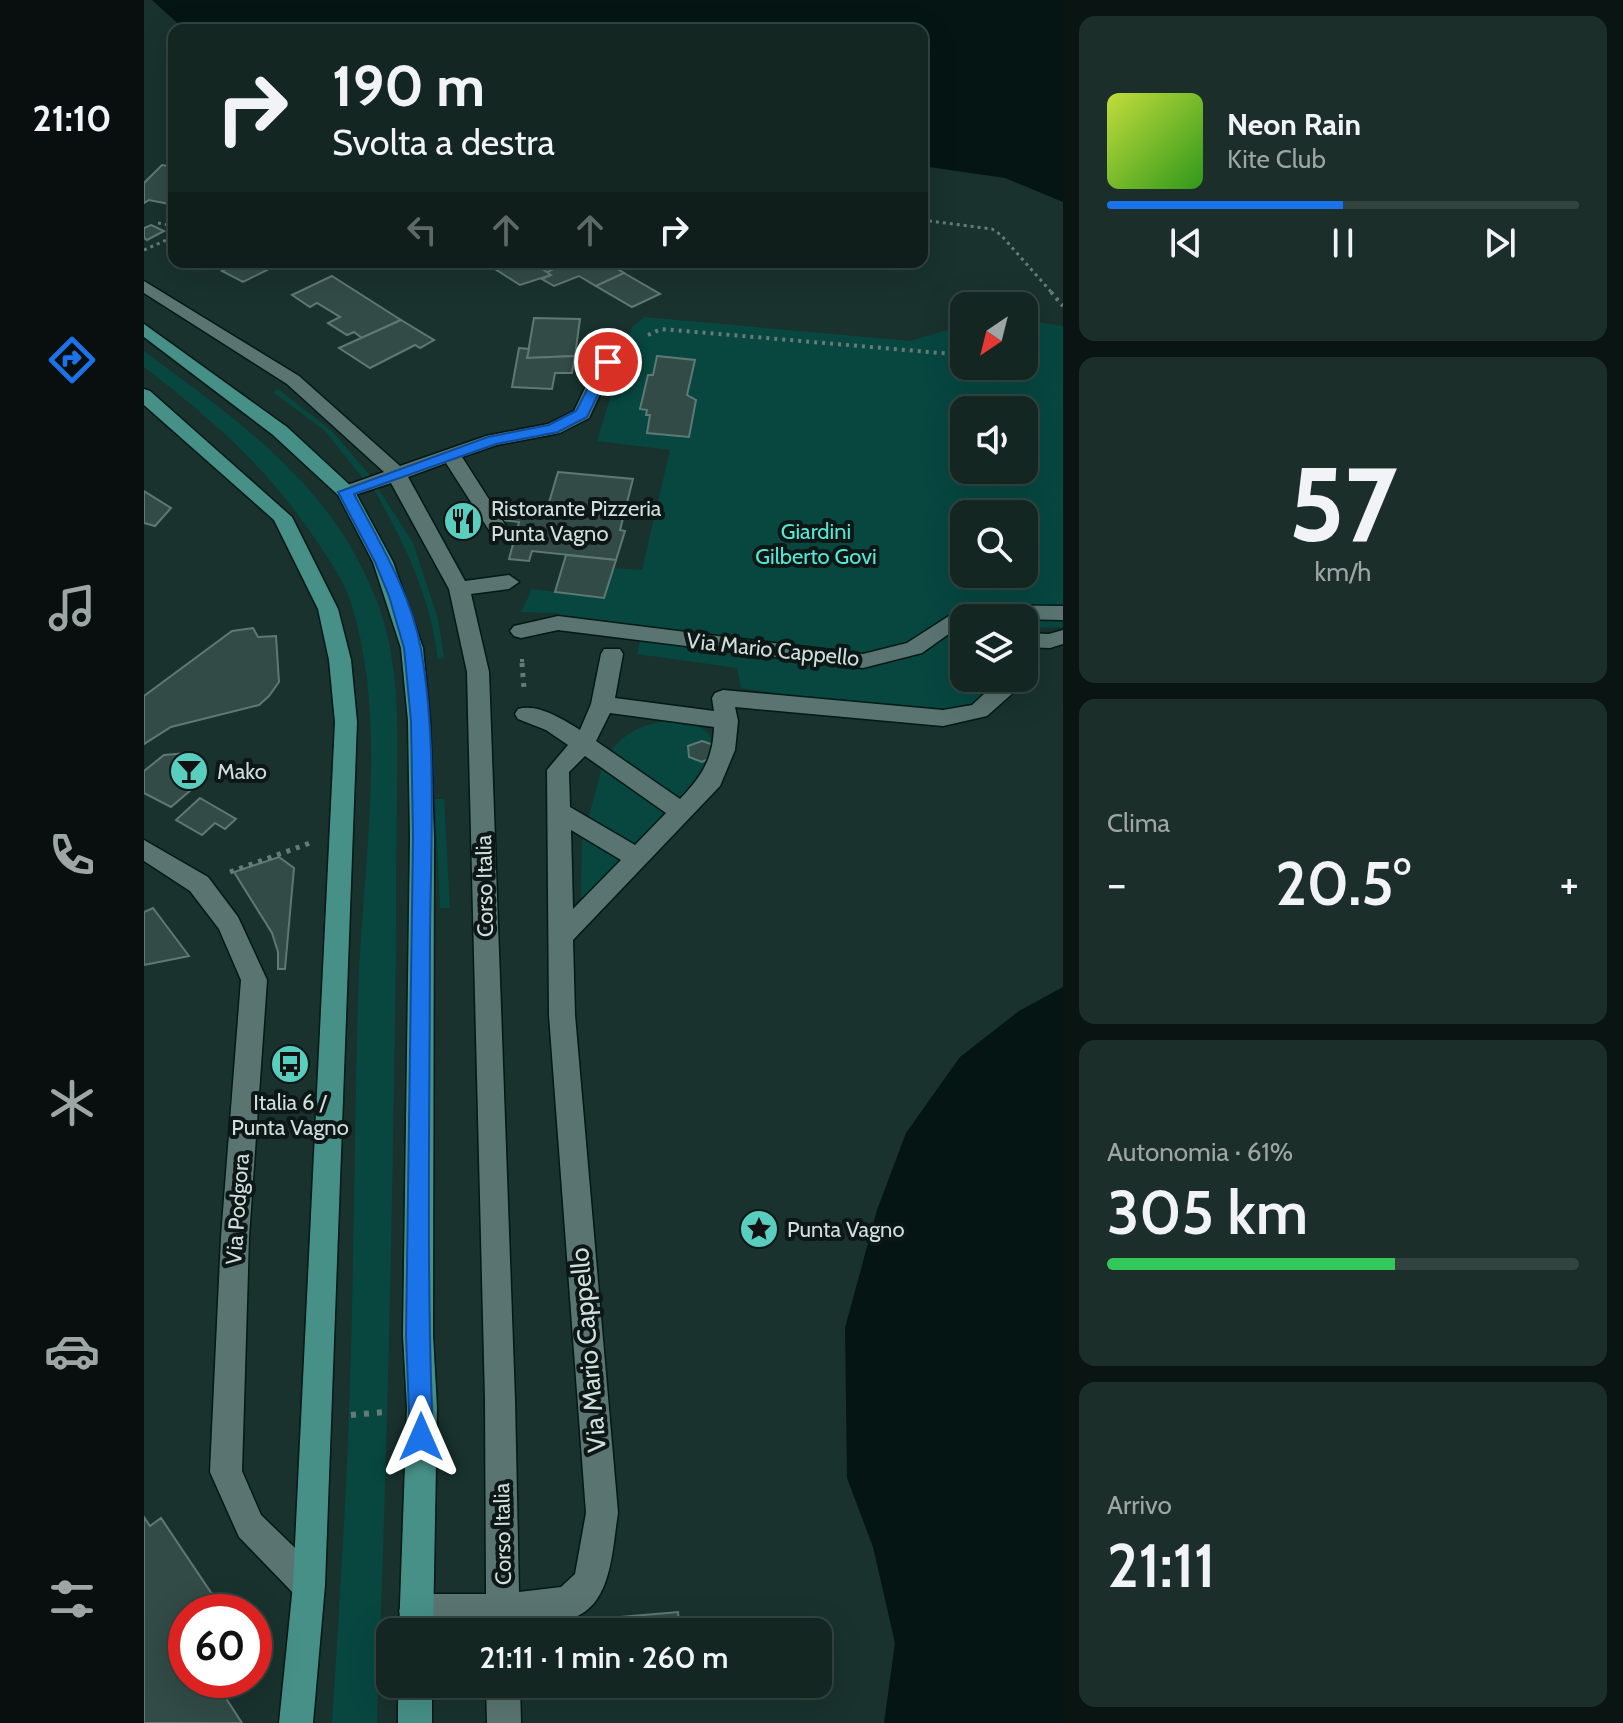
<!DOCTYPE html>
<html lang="it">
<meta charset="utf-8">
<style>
:root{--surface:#132622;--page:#1c2e2a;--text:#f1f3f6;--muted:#9da5a5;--line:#324340;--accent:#1a73e8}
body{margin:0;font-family:Cabin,sans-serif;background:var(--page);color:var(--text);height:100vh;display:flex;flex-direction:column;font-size:30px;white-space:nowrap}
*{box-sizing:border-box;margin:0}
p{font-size:26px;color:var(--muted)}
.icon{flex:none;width:44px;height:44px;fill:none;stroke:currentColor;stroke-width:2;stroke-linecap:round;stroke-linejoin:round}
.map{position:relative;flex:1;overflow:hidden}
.drawer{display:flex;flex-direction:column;gap:16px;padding:16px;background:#0a1513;width:560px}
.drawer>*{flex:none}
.banner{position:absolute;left:24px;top:24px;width:760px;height:244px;border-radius:16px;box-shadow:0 8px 32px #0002,0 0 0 2px var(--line);background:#132622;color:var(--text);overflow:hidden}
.needle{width:52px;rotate:215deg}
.controls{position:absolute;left:806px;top:292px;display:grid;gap:16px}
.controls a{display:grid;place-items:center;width:88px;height:88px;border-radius:16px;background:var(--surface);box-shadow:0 8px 32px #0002,0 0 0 2px var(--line);font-size:40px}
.speed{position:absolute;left:24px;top:1594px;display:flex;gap:16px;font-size:40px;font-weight:700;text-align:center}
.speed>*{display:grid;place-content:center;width:104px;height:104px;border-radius:50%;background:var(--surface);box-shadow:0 8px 32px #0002,0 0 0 2px var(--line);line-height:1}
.speed .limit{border:12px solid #d22;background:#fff;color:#111}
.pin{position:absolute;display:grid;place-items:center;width:68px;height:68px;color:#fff;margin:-34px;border:4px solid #fff;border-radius:50%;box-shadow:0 2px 8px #0007}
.me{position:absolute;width:88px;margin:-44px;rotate:0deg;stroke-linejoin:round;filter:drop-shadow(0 0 6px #0008)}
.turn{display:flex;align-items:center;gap:28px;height:168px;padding:0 32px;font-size:36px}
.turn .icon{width:104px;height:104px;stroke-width:2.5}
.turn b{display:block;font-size:56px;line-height:68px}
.lanes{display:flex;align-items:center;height:76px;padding:0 32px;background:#0003;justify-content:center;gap:40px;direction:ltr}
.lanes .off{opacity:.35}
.big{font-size:60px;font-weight:600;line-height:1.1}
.drawer .card{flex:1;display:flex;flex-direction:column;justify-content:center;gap:12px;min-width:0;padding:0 28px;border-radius:16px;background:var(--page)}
.drawer .dial{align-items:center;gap:0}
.dial b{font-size:104px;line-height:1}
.song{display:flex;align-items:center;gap:24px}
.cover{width:96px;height:96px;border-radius:12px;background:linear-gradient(135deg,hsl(70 70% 55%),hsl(110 70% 35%))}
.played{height:8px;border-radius:4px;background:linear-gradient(90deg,var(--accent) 50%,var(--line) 50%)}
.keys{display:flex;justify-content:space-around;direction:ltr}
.heat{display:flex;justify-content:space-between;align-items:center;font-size:44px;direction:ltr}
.charge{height:12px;border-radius:6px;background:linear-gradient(90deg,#34c759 61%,var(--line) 0)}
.trip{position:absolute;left:232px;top:1618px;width:456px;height:80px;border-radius:16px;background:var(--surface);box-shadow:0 8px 32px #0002,0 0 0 2px var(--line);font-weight:600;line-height:80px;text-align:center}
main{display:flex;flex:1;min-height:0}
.tabs{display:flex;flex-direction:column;width:144px;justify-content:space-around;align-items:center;background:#080f0e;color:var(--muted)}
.tabs .icon{width:56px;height:56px}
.tabs .current{color:var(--accent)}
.tabs b{font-size:36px;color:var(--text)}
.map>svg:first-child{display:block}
.green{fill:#074740;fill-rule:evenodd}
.water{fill:#041513}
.building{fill:#324b47;stroke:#5e7975;stroke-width:2}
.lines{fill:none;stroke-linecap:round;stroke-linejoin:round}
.minor-casing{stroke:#021916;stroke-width:3}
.major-casing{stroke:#021916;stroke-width:3}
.path-far3{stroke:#667b78;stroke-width:3;stroke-dasharray:3 4;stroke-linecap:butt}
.path-far2{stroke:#667b78;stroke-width:4;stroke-dasharray:3 5;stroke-linecap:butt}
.path-far1{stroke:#667b78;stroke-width:5;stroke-dasharray:4 6;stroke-linecap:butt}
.path{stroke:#667b78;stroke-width:6;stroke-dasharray:5 8;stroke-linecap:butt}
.minor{fill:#5a7571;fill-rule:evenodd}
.major{fill:#469087;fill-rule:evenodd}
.route{fill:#1a73e8;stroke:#114b97;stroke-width:2}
.labels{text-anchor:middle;stroke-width:8;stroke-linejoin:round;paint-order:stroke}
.poi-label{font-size:22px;fill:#cfdedb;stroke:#0d1716;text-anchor:start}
.park-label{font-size:22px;fill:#53e8d6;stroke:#0d1716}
.street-label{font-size:22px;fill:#cfdedb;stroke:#0d1716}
.near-street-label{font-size:26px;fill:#cfdedb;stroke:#0d1716}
</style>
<main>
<nav class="tabs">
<b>21:10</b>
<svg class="icon current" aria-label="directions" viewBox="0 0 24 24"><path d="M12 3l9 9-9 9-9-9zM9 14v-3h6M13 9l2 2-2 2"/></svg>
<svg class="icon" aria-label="music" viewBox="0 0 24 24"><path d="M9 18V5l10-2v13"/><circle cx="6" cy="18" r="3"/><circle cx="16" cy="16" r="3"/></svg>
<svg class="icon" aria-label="phone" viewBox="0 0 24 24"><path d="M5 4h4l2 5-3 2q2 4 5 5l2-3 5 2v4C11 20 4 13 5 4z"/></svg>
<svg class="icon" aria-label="climate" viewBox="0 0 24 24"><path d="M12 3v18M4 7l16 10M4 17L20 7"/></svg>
<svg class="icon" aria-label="car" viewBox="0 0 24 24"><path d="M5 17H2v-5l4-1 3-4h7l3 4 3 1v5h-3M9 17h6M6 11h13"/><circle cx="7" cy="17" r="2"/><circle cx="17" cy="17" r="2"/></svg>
<svg class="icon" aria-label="filters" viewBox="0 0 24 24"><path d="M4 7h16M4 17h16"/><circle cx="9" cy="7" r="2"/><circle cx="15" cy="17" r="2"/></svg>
</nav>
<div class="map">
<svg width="919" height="1723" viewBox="0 0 919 1723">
<rect width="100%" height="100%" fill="#19322e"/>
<!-- green -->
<g class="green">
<path d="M500 317 766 341 820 325V366H880V320L919 326V627L880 628V618H820V678H849C845 690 838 700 826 705 787 721 646 694 597 688L593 668 493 654 497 638 413 629 414 613 377 612 388 589 460 598 469 568 498 570 526 450 453 441 488 327ZM820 410H880V470H820ZM820 514H880V574H820Z"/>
<path d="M0 351C95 422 183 480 230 594 256 655 254 726 253 791 252 841 252 890 252 939 249 1201 243 1462 233 1723H188C194 1629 200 1535 204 1441 210 1294 210 1146 214 999 217 873 246 725 207 603 200 580 185 560 172 540 122 466 70 421 0 367Z"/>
<polygon points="134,389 188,431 229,479 222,482 181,431 129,392"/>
<path d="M232 485 269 543 294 619 300 658 294 659C286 595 260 542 228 486Z"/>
<path d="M534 719C565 728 569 732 572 764L536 802 465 754C481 729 506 722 534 719Z"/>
<polygon points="459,764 526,812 490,849 443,823"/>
<polygon points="291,799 300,799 306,908 296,908"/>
<polygon points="438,832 481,857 437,900"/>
</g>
<!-- water -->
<g class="water">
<polygon points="8,0 919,0 919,202 861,178 778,166 778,30 41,30"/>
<polygon points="919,987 919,1723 740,1723 751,1643 729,1547 703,1478 701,1328 733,1210 762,1133 816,1057 875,1011"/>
</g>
<!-- building -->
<g class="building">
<polygon points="18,165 30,167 30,205 5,200 0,203 0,183"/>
<polygon points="7,225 20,231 3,240 0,238 0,228"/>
<polygon points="96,262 139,262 99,282 78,271"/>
<polygon points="340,262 400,262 393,265 407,275 376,285"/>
<polygon points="424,262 462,262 480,273 452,286 435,276 410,286 398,279 407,275 403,272"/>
<polygon points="480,273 516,294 488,307 452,286"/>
<polygon points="188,276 257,320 218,338 210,332 203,335 184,323 196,317 173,303 166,307 148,295"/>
<polygon points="390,318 436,319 431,356 383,358"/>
<polygon points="257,320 290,340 276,348 271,345 226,368 195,348"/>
<polygon points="375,348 385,349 383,358 431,356 428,373 411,373 408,389 368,387"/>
<polygon points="513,356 551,360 543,395 552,400 545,437 503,433 506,415 502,415 503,410 496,409 504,375 509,375"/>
<polygon points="414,472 489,479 476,530 481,531 472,560 388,551 385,561 365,559 375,522 356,520 362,502 404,506"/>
<polygon points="0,491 27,508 11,526 0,523"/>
<polygon points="422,555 472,560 460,598 411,592"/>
<polygon points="109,628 114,637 132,636 135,682 125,696 115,705 27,727 0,744 0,696 88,631"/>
<polygon points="558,741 570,745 571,756 558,762 545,757 544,746"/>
<polygon points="43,753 44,763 33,772 54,784 27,807 0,793 0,771 20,755"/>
<polygon points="56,798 92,819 81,829 71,823 58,835 32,820"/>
<polygon points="135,857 150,868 141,969 134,969 134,952 128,933 90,872"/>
<polygon points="9,908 45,956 0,965 0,912"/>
<polygon points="0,1517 6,1526 17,1518 80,1612 42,1612 42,1680 94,1680 78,1692 98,1723 0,1723"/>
<polygon points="534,1612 536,1632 409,1632 453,1627 453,1619"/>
</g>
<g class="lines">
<!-- minor casing -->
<g class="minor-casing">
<g id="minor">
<path d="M0 281 155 376 256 466 342 436 404 424 430 411 468 332 474 331 483 336 445 418 416 433 353 445 318 457 367 534 364 538H350L302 463 264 477 321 581 365 575 375 582 365 589 327 594 345 672 371 1400 375 1592 417 1587 431 1574 442 1513 405 1015 403 770 424 745 402 730 374 719 371 714 374 709C394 703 420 720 436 730L447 704 457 654 460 649H476L479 654 471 698 570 711 568 698 571 693 579 690 799 710 828 705 851 684 852 678H874L870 692 843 716 799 726 591 707 594 721 591 750 576 786 429 940 431 1015 474 1513C468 1548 469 1608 425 1619 410 1623 391 1623 376 1625V1632H342V1627L272 1628 260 1623 255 1611 260 1599 272 1594H342L341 1400 323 672 305 589 247 483 202 498 192 492 195 488 240 472 143 384 0 293ZM466 713 570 727C569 759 558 776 536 799L452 741ZM441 756 522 813 491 845 426 807 425 772ZM427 830 477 860 429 909Z"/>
<polygon points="822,605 919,606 919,620 820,618 820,623 778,653 719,668 414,630 377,638 370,636 366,631 370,626 414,616 719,654 763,643"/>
<polygon points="919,630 919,644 906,648 880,647 880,633 905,634"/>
<polygon points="0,840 64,877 94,917 123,980 105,1237 98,1471 117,1515 177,1573 181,1585 177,1597 165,1601 153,1597 95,1537 66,1472 77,1237 97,980 75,929 46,891 0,861"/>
<polygon points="342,1684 376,1684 377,1723 343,1723"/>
</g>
</g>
<!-- major casing -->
<g class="major-casing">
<g id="major">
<polygon points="0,324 143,427 209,488 249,562 279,648 286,721 290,838 289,1335 293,1408 289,1632 255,1632 263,1408 259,1335 266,838 264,721 257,648 229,562 194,495 129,435 0,337"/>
<polygon points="0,389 6,391 148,517 194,609 207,660 213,722 181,1585 169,1723 135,1723 149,1585 191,722 185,660 174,609 130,520 0,405"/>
<rect x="254" y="1684" width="34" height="39"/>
</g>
</g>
<!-- path-far3 -->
<g class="path-far3">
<polyline points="778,220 848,229 857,235 909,294"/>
<polyline points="14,223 30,226"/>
<polyline points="0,250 27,238 24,233 30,231"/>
</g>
<!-- path-far2 -->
<g class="path-far2">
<polyline points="907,292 919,306"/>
<polyline points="504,335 517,329 820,355"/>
<polyline points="378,659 378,665"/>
</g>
<!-- path-far1 -->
<g class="path-far1">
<polyline points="378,663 380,689"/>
<polyline points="86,872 166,843"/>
</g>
<!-- path -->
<polyline class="path" points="207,1415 241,1412"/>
<!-- minor -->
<use href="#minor" class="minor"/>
<!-- major -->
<use href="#major" class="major"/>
</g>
<!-- route -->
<path class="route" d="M459 359 470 362 443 417 414 432 352 444 210 494C236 543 267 594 277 649 293 742 287 840 286 934 286 1102 282 1269 289 1437L286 1445 277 1448 269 1445 266 1437 262 1335 269 838 267 721 260 648 245 596 231 562 194 492 344 437 405 425 432 411Z"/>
<!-- icons -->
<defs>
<g id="restaurant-disc" transform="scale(2)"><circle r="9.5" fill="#59cebf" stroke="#0d1716"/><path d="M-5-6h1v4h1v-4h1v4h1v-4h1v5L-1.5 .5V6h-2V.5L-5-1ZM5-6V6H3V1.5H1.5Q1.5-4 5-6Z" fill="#111"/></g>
<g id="bar-disc" transform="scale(2)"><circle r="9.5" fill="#59cebf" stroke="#0d1716"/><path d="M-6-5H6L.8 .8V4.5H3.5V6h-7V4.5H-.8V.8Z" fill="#111"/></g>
<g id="bus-disc" transform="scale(2)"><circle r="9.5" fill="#59cebf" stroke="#0d1716"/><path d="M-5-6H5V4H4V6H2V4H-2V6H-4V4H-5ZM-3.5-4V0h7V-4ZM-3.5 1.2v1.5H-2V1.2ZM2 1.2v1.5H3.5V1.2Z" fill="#111"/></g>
<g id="sight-disc" transform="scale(2)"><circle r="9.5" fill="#59cebf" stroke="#0d1716"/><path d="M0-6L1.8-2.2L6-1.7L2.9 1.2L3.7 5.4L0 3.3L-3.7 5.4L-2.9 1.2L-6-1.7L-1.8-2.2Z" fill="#111"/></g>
</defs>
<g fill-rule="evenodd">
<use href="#restaurant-disc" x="319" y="521"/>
<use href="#bar-disc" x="45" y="771"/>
<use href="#bus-disc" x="146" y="1064"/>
<use href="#sight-disc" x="615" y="1229"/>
</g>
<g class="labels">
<!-- poi labels -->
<g class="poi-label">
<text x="347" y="516">Ristorante Pizzeria<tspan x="347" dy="25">Punta Vagno</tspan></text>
<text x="73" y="779">Mako</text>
<text x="146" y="1110" text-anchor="middle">Italia 6 /<tspan x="146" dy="25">Punta Vagno</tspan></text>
<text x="643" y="1237">Punta Vagno</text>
</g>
<!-- park labels -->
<g class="park-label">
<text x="672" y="539">Giardini<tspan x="672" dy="25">Gilberto Govi</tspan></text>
</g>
<!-- street labels -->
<g class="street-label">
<text transform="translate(629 649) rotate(6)" y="8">Via Mario Cappello</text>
<text transform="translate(340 886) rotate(-91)" y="8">Corso Italia</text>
<text transform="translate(93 1209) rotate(-86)" y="8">Via Podgora</text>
<text transform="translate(358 1534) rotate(-91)" y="8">Corso Italia</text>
</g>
<!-- near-street labels -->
<g class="near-street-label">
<text transform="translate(444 1350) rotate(-95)" y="9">Via Mario Cappello</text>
</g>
</g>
</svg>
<div class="controls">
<a><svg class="needle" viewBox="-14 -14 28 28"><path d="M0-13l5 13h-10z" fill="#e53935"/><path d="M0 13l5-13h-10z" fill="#9da5a5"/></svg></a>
<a><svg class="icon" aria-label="sound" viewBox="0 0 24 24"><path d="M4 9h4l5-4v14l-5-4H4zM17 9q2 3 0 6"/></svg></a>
<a><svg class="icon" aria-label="search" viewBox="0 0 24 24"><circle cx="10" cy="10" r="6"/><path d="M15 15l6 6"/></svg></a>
<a><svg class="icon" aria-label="layers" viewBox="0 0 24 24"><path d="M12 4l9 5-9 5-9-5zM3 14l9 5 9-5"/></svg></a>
</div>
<div class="speed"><div class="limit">60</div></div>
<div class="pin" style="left:464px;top:362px;background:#d93025"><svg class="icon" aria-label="arrive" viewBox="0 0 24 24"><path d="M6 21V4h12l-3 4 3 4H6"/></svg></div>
<svg class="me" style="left:277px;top:1437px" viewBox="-20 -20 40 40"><path d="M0-17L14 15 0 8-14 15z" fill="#1a73e8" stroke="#fff" stroke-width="4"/></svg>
<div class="trip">21:11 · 1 min · 260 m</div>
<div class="banner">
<div class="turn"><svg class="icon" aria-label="right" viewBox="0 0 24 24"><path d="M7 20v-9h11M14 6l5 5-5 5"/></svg><div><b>190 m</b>Svolta a destra</div></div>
<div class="lanes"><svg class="icon off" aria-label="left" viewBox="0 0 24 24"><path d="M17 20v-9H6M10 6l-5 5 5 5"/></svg><svg class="icon off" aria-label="ahead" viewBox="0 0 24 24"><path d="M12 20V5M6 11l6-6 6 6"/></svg><svg class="icon off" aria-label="ahead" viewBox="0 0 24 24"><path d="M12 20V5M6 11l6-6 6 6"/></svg><svg class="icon" aria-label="right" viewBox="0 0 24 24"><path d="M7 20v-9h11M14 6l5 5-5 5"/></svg></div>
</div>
</div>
<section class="drawer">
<div class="card">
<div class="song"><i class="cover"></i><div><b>Neon Rain</b><p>Kite Club</p></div></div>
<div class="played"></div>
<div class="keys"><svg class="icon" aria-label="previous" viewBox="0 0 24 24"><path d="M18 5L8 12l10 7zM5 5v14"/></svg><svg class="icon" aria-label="pause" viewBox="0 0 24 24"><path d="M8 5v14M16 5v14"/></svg><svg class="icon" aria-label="next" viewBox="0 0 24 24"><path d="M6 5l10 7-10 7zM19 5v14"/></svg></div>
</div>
<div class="card dial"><b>57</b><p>km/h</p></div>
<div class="card"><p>Clima</p>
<div class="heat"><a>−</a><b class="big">20.5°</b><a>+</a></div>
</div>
<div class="card"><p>Autonomia · 61%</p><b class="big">305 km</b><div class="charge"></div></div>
<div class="card"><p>Arrivo</p><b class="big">21:11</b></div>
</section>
</main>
